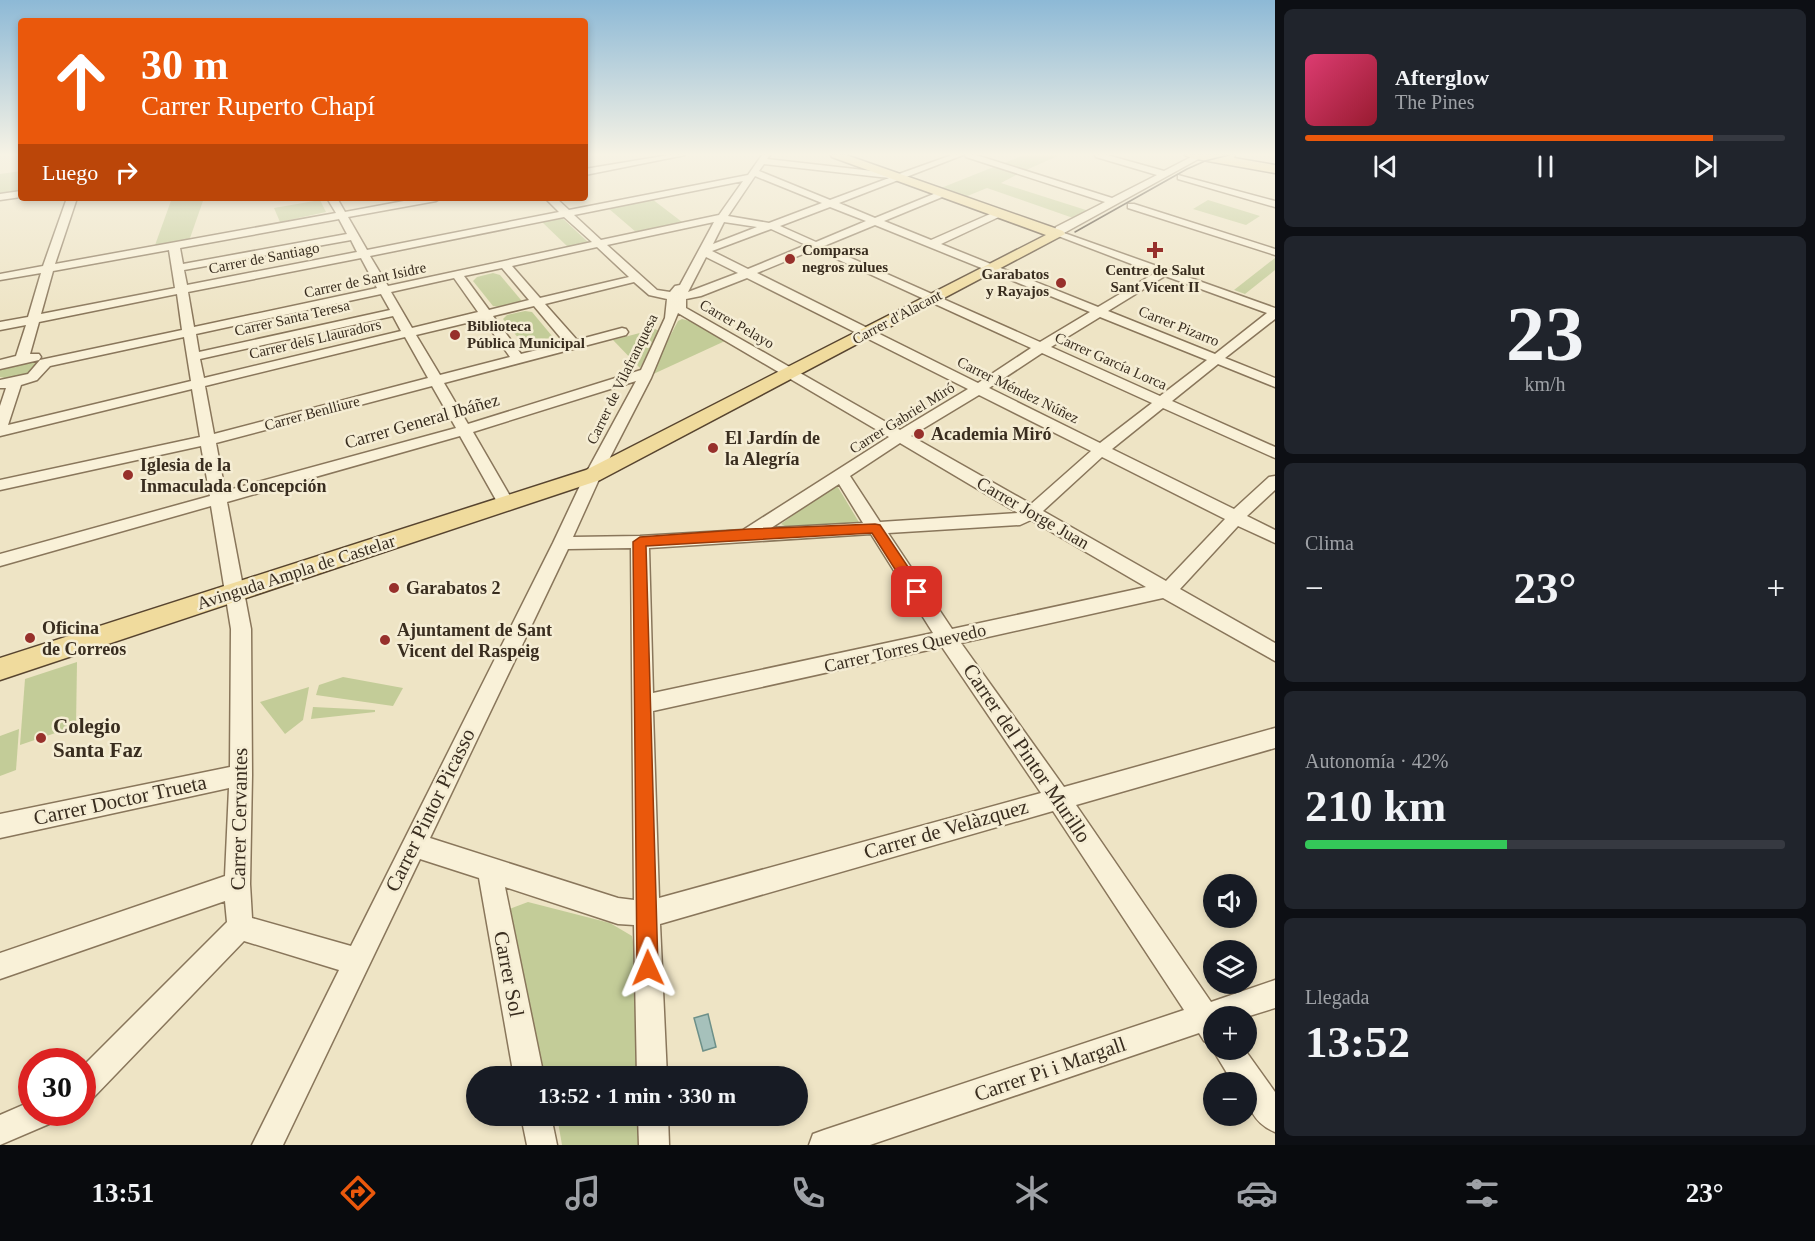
<!DOCTYPE html>
<html lang="es">
<meta charset="utf-8">
<style>
:root{--surface:#171b24;--page:#20242c;--text:#f1f3f6;--muted:#9ea1a6;--line:#363941;--accent:#ea580c}
body{margin:0;font-family:"Times New Roman",serif;background:var(--page);color:var(--text);height:100vh;display:flex;flex-direction:column;font-size:22px;white-space:nowrap}
*{box-sizing:border-box;margin:0}
p{font-size:20px;color:var(--muted)}
.icon{flex:none;width:33px;height:33px;fill:none;stroke:currentColor;stroke-width:2;stroke-linecap:round;stroke-linejoin:round}
.map{position:relative;flex:1;overflow:hidden}
.panel{display:flex;flex-direction:column;gap:9px;padding:9px;background:#0d0f14;width:540px}
.panel>*{flex:none}
.top-card{position:absolute;left:18px;top:18px;width:570px;height:183px;border-radius:6px;box-shadow:0 3px 9px #0003;background:#ea580c;color:#fff;overflow:hidden}
.controls{position:absolute;left:1203px;top:874px;display:grid;gap:12px}
.controls a{display:grid;place-items:center;width:54px;height:54px;border-radius:50%;background:var(--surface);box-shadow:0 3px 9px #0003;font-size:30px}
.speed{position:absolute;left:18px;top:1048px;display:flex;gap:12px;font-size:30px;font-weight:700;text-align:center}
.speed>*{display:grid;place-content:center;width:78px;height:78px;border-radius:50%;background:var(--surface);box-shadow:0 3px 9px #0003;line-height:1}
.speed .limit{border:9px solid #d22;background:#fff;color:#111}
.pin{position:absolute;display:grid;place-items:center;width:51px;height:51px;color:#fff;margin:-26px;border-radius:12px;box-shadow:0 3px 9px #0006}
.me{position:absolute;width:66px;margin:-33px;rotate:359deg;stroke-linejoin:round;filter:drop-shadow(0 0 4px #0008)}
.turn{display:flex;align-items:center;gap:21px;height:126px;padding:0 24px;font-size:27px}
.turn .icon{width:78px;height:78px;stroke-width:2.5}
.turn b{display:block;font-size:42px;line-height:51px}
.then{display:flex;align-items:center;height:57px;padding:0 24px;background:#0003;gap:12px;font-size:22px}
.big{font-size:45px;font-weight:700;line-height:1.1}
.panel .tile{flex:1;display:flex;flex-direction:column;justify-content:center;gap:9px;min-width:0;padding:0 21px;border-radius:9px;background:var(--page)}
.panel .dial{align-items:center;gap:0}
.dial b{font-size:78px;line-height:1}
.song{display:flex;align-items:center;gap:18px}
.cover{width:72px;height:72px;border-radius:9px;background:linear-gradient(135deg,hsl(340 70% 55%),hsl(350 70% 35%))}
.played{height:6px;border-radius:3px;background:linear-gradient(90deg,var(--accent) 85%,var(--line) 85%)}
.keys{display:flex;justify-content:space-around;direction:ltr}
.heat{display:flex;justify-content:space-between;align-items:center;font-size:33px;direction:ltr}
.charge{height:9px;border-radius:4px;background:linear-gradient(90deg,#34c759 42%,var(--line) 0)}
.trip{position:absolute;left:466px;top:1066px;width:342px;height:60px;border-radius:30px;background:var(--surface);box-shadow:0 3px 9px #0003;font-weight:700;line-height:60px;text-align:center}
.dock{display:flex;height:96px;justify-content:space-around;align-items:center;background:#090b0e;color:var(--muted)}
.dock .icon{width:42px;height:42px}
.dock .current{color:var(--accent)}
.dock b{font-size:27px;color:var(--text)}
main{display:flex;flex:1;min-height:0}
.map>svg:first-child{display:block}
.green{fill:#c3cc98}
.water{fill:#a6c1bb;stroke:#6d9089;stroke-width:1.5}
.lines{fill:none;stroke-linecap:round;stroke-linejoin:round}
.minor-casing{stroke:#89765b;stroke-width:3}
.major-casing{stroke:#57442f;stroke-width:3}
.minor{fill:#f9f1d8;fill-rule:evenodd}
.major{fill:#f0db9d;fill-rule:evenodd}
.tram{stroke:#392d1f;stroke-width:1.5}
.route{fill:#ea580c;stroke:#983908;stroke-width:1.5}
.poi-dot{fill:#97302b;stroke:#f5edd4;stroke-width:2}
.labels{text-anchor:middle;stroke-width:5;stroke-linejoin:round;paint-order:stroke}
.far-poi-label{font-size:15px;font-weight:bold;fill:#392d1f;stroke:#f5edd4;text-anchor:start}
.far-street-label{font-size:15px;fill:#392d1f;stroke:#f5edd4}
.street-label{font-size:18px;fill:#392d1f;stroke:#f5edd4}
.poi-label{font-size:18px;font-weight:bold;fill:#392d1f;stroke:#f5edd4;text-anchor:start}
.near-poi-label{font-size:21px;font-weight:bold;fill:#392d1f;stroke:#f5edd4;text-anchor:start}
.near-street-label{font-size:21px;fill:#392d1f;stroke:#f5edd4}
</style>
<main>
<div class="map">
<svg width="1275" height="1145" viewBox="0 0 1275 1145">
<rect width="100%" height="100%" fill="#eee4c5"/>
<!-- green -->
<g class="green">
<polygon points="1024,155 1060,155 1026,170 1004,163"/>
<polygon points="996,166 1018,174 1001,183 1089,211 1076,219 987,188 960,199 936,190"/>
<polygon points="21,171 21,197 0,200 0,174"/>
<polygon points="172,198 204,198 189,241 154,248"/>
<polygon points="652,199 682,222 636,232 608,208"/>
<polygon points="320,200 326,212 280,222 274,208"/>
<polygon points="1208,200 1260,216 1246,225 1193,209"/>
<polygon points="561,217 589,243 568,247 541,221"/>
<polygon points="1275,258 1275,270 1245,294 1234,290"/>
<polygon points="493,273 500,275 521,300 520,303 500,307 493,306 473,281 477,277"/>
<polygon points="525,311 532,312 557,342 555,345 534,350 527,349 503,319 507,315"/>
<polygon points="682,319 690,321 725,341 649,376 678,321"/>
<polygon points="655,329 659,331 640,368 613,340"/>
<path d="M31 360 37 365C29 376 14 381 0 377V370L3 367Z"/>
<polygon points="836,484 860,524 785,526 781,524"/>
<polygon points="77,662 76,726 20,745 25,679"/>
<polygon points="343,677 403,688 393,706 316,695 319,685"/>
<polygon points="309,687 303,720 285,734 260,702"/>
<polygon points="313,707 375,710 375,712 311,719"/>
<polygon points="19,729 16,770 0,776 0,736"/>
<polygon points="528,902 610,923 632,936 636,960 638,1077 533,1077 501,912"/>
<polygon points="557,1116 639,1116 639,1145 562,1145"/>
</g>
<!-- water -->
<polygon class="water" points="708,1014 716,1047 703,1051 694,1018"/>
<g class="lines">
<!-- minor casing -->
<g class="minor-casing">
<g id="minor">
<polygon points="669,155 685,155 585,175 585,169"/>
<path d="M762 155H770L767 159 899 174 952 155H963L839 203 875 218 941 191H947V195L884 221 931 240 997 211H1003V215L941 244 1098 307 1155 273 1053 234 1056 227 1105 202 966 157 965 155H976L1112 198 1157 175 1096 157 1095 155H1107L1164 171 1195 155 1202 157 1064 233 1275 308V319L1225 358 1275 378V387L1218 364 1172 401 1275 447V458L1163 408 1112 449 1234 509 1269 477 1275 476V490L1247 516 1275 530V543L1238 526 1180 589 1275 643V661L1163 598 961 643 1064 787 1275 728V748L1076 805 1211 1002 1275 980V1008L1246 1017H1214V1045L1204 1041 1199 1033 870 1145H809L813 1134 824 1130 1184 1010 1053 811 660 924 667 1077H637L634 925 618 924 505 887 544 1077H514L479 878 420 859 283 1145H252L339 970 244 941 92 1099 82 1104V1067L227 922 225 901 0 979V953L225 876 229 788 0 838V814L230 767 231 629 211 506 0 566V554L210 496 201 446 0 490V480L200 437 192 389 0 436V406L6 388H0V380L28 374 40 360 182 330 177 294 39 322 30 354H39L41 357 39 360 0 369V360L16 356 26 325 0 330V322L28 317 41 273 0 280V274L43 266 67 198H77L55 264 336 213 327 198H337L345 212 420 198H441L436 201 348 217 367 250 559 212 545 198H556L569 210 748 175ZM764 164 889 178 830 200 759 171ZM755 176 822 203 769 223 728 216ZM743 181 719 215 601 240 574 215ZM830 207 866 221 816 242 780 226ZM564 217 592 242 388 286 370 256ZM339 219 347 234 183 264 180 248ZM714 222 680 285 675 286 670 292 657 290 607 245ZM724 222 757 227 713 244ZM875 225 1090 312 1040 342 824 246ZM771 229 806 245 748 269 712 251ZM351 240 357 252 187 285 184 270ZM597 247 629 277 540 298 512 266ZM815 249 1031 348 978 383 757 273ZM169 250 175 288 41 314 53 271ZM706 257 738 273 688 292ZM361 258 377 288 194 327 188 292ZM502 268 529 300 489 310 464 276ZM1165 276 1267 313 1215 354 1108 311ZM454 278 478 312 412 328 391 292ZM747 278 968 389 900 430 686 308V299L701 296ZM634 282 649 295 667 299 665 318 641 370 468 424 444 383 626 335 628 332 626 329 622 328 577 340 545 304ZM381 294 390 310 199 352 196 334ZM534 306 565 343 521 354 493 316ZM678 313 889 437 743 530 640 536 573 537 601 475 651 378ZM393 316 401 331 204 378 200 359ZM1100 317 1207 360 1160 396 1051 347ZM483 319 510 357 440 375 416 335ZM184 337 191 381 8 425 21 385 37 380 50 366ZM405 337 428 378 214 434 205 386ZM1042 353 1152 403 1100 443 989 388ZM636 381 585 475 553 543 351 946 252 918 250 884 252 775 251 629 227 502 460 436 500 507H512L514 503 473 432ZM432 386 456 428 225 491 216 443ZM979 395 1091 451 1031 504 911 436ZM900 443 1018 513 880 522 850 476ZM1102 457 1225 519 1166 581 1043 511ZM839 484 863 523 771 528ZM1031 520 1146 587 952 629 888 533 1020 525ZM871 534 933 633 653 693 649 548ZM631 548 634 900 618 898 430 838 568 549ZM942 647 1041 793 659 898 653 711Z"/>
<polygon points="1178,175 1275,201 1275,207 1178,179"/>
<polygon points="21,191 21,197 0,200 0,194"/>
<polygon points="1128,204 1134,204 1275,249 1275,255 1128,208"/>
<path d="M1214 1048V1050H1245L1275 1092V1132C1253 1123 1246 1105 1246 1083H1233L1213 1050Z"/>
<polygon points="32,1101 32,1113 53,1113 49,1124 0,1145 0,1115"/>
<polygon points="521,1116 551,1116 557,1145 527,1145"/>
<polygon points="638,1116 668,1116 669,1145 639,1145"/>
</g>
</g>
<!-- major casing -->
<g class="major-casing">
<g id="major">
<polygon points="831,155 846,155 1063,231 1065,234 600,480 0,680 0,658 586,470 1046,235 832,157"/>
<polygon points="1185,155 1235,155 1234,158 1275,165 1275,173 1191,158"/>
</g>
</g>
<!-- minor -->
<use href="#minor" class="minor"/>
<!-- major -->
<use href="#major" class="major"/>
<!-- tram -->
<polyline class="tram" points="1075,232 1187,169 1205,161 1229,155"/>
</g>
<!-- sky -->
<linearGradient id="sky" x2="0" y2="1"><stop stop-color="#8db9d6"/><stop offset="0.49" stop-color="#f7f3e5"/><stop offset="1" stop-color="#f7f3e5" stop-opacity="0"/></linearGradient>
<rect width="1275" height="315" fill="url(#sky)"/>
<!-- route -->
<polygon class="route" points="875,524 880,525 922,588 924,592 922,596 912,596 872,533 646,546 658,968 655,975 648,978 640,975 637,968 633,542 640,537 749,529"/>
<!-- markers -->
<g class="poi-dot">
<path d="M1152 241h6v6h6v6h-6v6h-6v-6h-6v-6h6z"/>
<circle cx="790" cy="259" r="6"/>
<circle cx="1061" cy="283" r="6"/>
<circle cx="455" cy="335" r="6"/>
<circle cx="919" cy="434" r="6"/>
<circle cx="713" cy="448" r="6"/>
<circle cx="128" cy="475" r="6"/>
<circle cx="394" cy="588" r="6"/>
<circle cx="30" cy="638" r="6"/>
<circle cx="385" cy="640" r="6"/>
<circle cx="41" cy="738" r="6"/>
</g>
<g class="labels">
<!-- far-poi labels -->
<g class="far-poi-label">
<text x="802" y="255">Comparsa<tspan x="802" dy="17">negros zulues</tspan></text>
<text x="1155" y="275" text-anchor="middle">Centre de Salut<tspan x="1155" dy="17">Sant Vicent II</tspan></text>
<text x="1049" y="279" text-anchor="end">Garabatos<tspan x="1049" dy="17">y Rayajos</tspan></text>
<text x="467" y="331">Biblioteca<tspan x="467" dy="17">Pública Municipal</tspan></text>
</g>
<!-- far-street labels -->
<g class="far-street-label">
<text transform="translate(264 258) rotate(-11)" y="5">Carrer de Santiago</text>
<text transform="translate(365 280) rotate(-12)" y="5">Carrer de Sant Isidre</text>
<text transform="translate(897 317) rotate(-28)" y="5">Carrer d'Alacant</text>
<text transform="translate(292 318) rotate(-13)" y="5">Carrer Santa Teresa</text>
<text transform="translate(737 324) rotate(30)" y="5">Carrer Pelayo</text>
<text transform="translate(1179 326) rotate(22)" y="5">Carrer Pizarro</text>
<text transform="translate(315 339) rotate(-13)" y="5">Carrer dels Llauradors</text>
<text transform="translate(1111 361) rotate(24)" y="5">Carrer García Lorca</text>
<text transform="translate(622 379) rotate(-64)" y="5">Carrer de Vilafranquesa</text>
<text transform="translate(1018 390) rotate(26)" y="5">Carrer Méndez Núñez</text>
<text transform="translate(312 413) rotate(-15)" y="5">Carrer Benlliure</text>
<text transform="translate(902 418) rotate(-32)" y="5">Carrer Gabriel Miró</text>
</g>
<!-- street labels -->
<g class="street-label">
<text transform="translate(422 421) rotate(-16)" y="6">Carrer General Ibáñez</text>
<text transform="translate(1033 513) rotate(30)" y="6">Carrer Jorge Juan</text>
<text transform="translate(296 572) rotate(-18)" y="6">Avinguda Ampla de Castelar</text>
<text transform="translate(905 648) rotate(-13)" y="6">Carrer Torres Quevedo</text>
</g>
<!-- poi labels -->
<g class="poi-label">
<text x="931" y="440">Academia Miró</text>
<text x="725" y="444">El Jardín de<tspan x="725" dy="21">la Alegría</tspan></text>
<text x="140" y="471">Iglesia de la<tspan x="140" dy="21">Inmaculada Concepción</tspan></text>
<text x="406" y="594">Garabatos 2</text>
<text x="42" y="634">Oficina<tspan x="42" dy="21">de Correos</tspan></text>
<text x="397" y="636">Ajuntament de Sant<tspan x="397" dy="21">Vicent del Raspeig</tspan></text>
</g>
<!-- near-poi labels -->
<g class="near-poi-label">
<text x="53" y="733">Colegio<tspan x="53" dy="24">Santa Faz</tspan></text>
</g>
<!-- near-street labels -->
<g class="near-street-label">
<text transform="translate(1027 753) rotate(56)" y="7">Carrer del Pintor Murillo</text>
<text transform="translate(120 800) rotate(-12)" y="7">Carrer Doctor Trueta</text>
<text transform="translate(430 810) rotate(-64)" y="7">Carrer Pintor Picasso</text>
<text transform="translate(239 819) rotate(-89)" y="7">Carrer Cervantes</text>
<text transform="translate(946 829) rotate(-16)" y="7">Carrer de Velàzquez</text>
<text transform="translate(509 974) rotate(79)" y="7">Carrer Sol</text>
<text transform="translate(1050 1069) rotate(-19)" y="7">Carrer Pi i Margall</text>
</g>
</g>
</svg>
<div class="controls">
<a><svg class="icon" aria-label="sound" viewBox="0 0 24 24"><path d="M4 9h4l5-4v14l-5-4H4zM17 9q2 3 0 6"/></svg></a>
<a><svg class="icon" aria-label="layers" viewBox="0 0 24 24"><path d="M12 4l9 5-9 5-9-5zM3 14l9 5 9-5"/></svg></a>
<a>+</a>
<a>−</a>
</div>
<div class="speed"><div class="limit">30</div></div>
<div class="pin" style="left:917px;top:592px;background:#d93025"><svg class="icon" aria-label="arrive" viewBox="0 0 24 24"><path d="M6 21V4h12l-3 4 3 4H6"/></svg></div>
<svg class="me" style="left:648px;top:968px" viewBox="-20 -20 40 40"><path d="M0-17L14 15 0 8-14 15z" fill="#ea580c" stroke="#fff" stroke-width="4"/></svg>
<div class="trip">13:52 · 1 min · 330 m</div>
<div class="top-card">
<div class="turn"><svg class="icon" aria-label="ahead" viewBox="0 0 24 24"><path d="M12 20V5M6 11l6-6 6 6"/></svg><div><b>30 m</b>Carrer Ruperto Chapí</div></div>
<div class="then">Luego<svg class="icon" aria-label="right" viewBox="0 0 24 24"><path d="M7 20v-9h11M14 6l5 5-5 5"/></svg></div>
</div>
</div>
<section class="panel">
<div class="tile">
<div class="song"><i class="cover"></i><div><b>Afterglow</b><p>The Pines</p></div></div>
<div class="played"></div>
<div class="keys"><svg class="icon" aria-label="previous" viewBox="0 0 24 24"><path d="M18 5L8 12l10 7zM5 5v14"/></svg><svg class="icon" aria-label="pause" viewBox="0 0 24 24"><path d="M8 5v14M16 5v14"/></svg><svg class="icon" aria-label="next" viewBox="0 0 24 24"><path d="M6 5l10 7-10 7zM19 5v14"/></svg></div>
</div>
<div class="tile dial"><b>23</b><p>km/h</p></div>
<div class="tile"><p>Clima</p>
<div class="heat"><a>−</a><b class="big">23°</b><a>+</a></div>
</div>
<div class="tile"><p>Autonomía · 42%</p><b class="big">210 km</b><div class="charge"></div></div>
<div class="tile"><p>Llegada</p><b class="big">13:52</b></div>
</section>
</main>
<nav class="dock">
<b>13:51</b>
<svg class="icon current" aria-label="directions" viewBox="0 0 24 24"><path d="M12 3l9 9-9 9-9-9zM9 14v-3h6M13 9l2 2-2 2"/></svg>
<svg class="icon" aria-label="music" viewBox="0 0 24 24"><path d="M9 18V5l10-2v13"/><circle cx="6" cy="18" r="3"/><circle cx="16" cy="16" r="3"/></svg>
<svg class="icon" aria-label="phone" viewBox="0 0 24 24"><path d="M5 4h4l2 5-3 2q2 4 5 5l2-3 5 2v4C11 20 4 13 5 4z"/></svg>
<svg class="icon" aria-label="climate" viewBox="0 0 24 24"><path d="M12 3v18M4 7l16 10M4 17L20 7"/></svg>
<svg class="icon" aria-label="car" viewBox="0 0 24 24"><path d="M5 17H2v-5l4-1 3-4h7l3 4 3 1v5h-3M9 17h6M6 11h13"/><circle cx="7" cy="17" r="2"/><circle cx="17" cy="17" r="2"/></svg>
<svg class="icon" aria-label="filters" viewBox="0 0 24 24"><path d="M4 7h16M4 17h16"/><circle cx="9" cy="7" r="2"/><circle cx="15" cy="17" r="2"/></svg>
<b>23°</b>
</nav>
